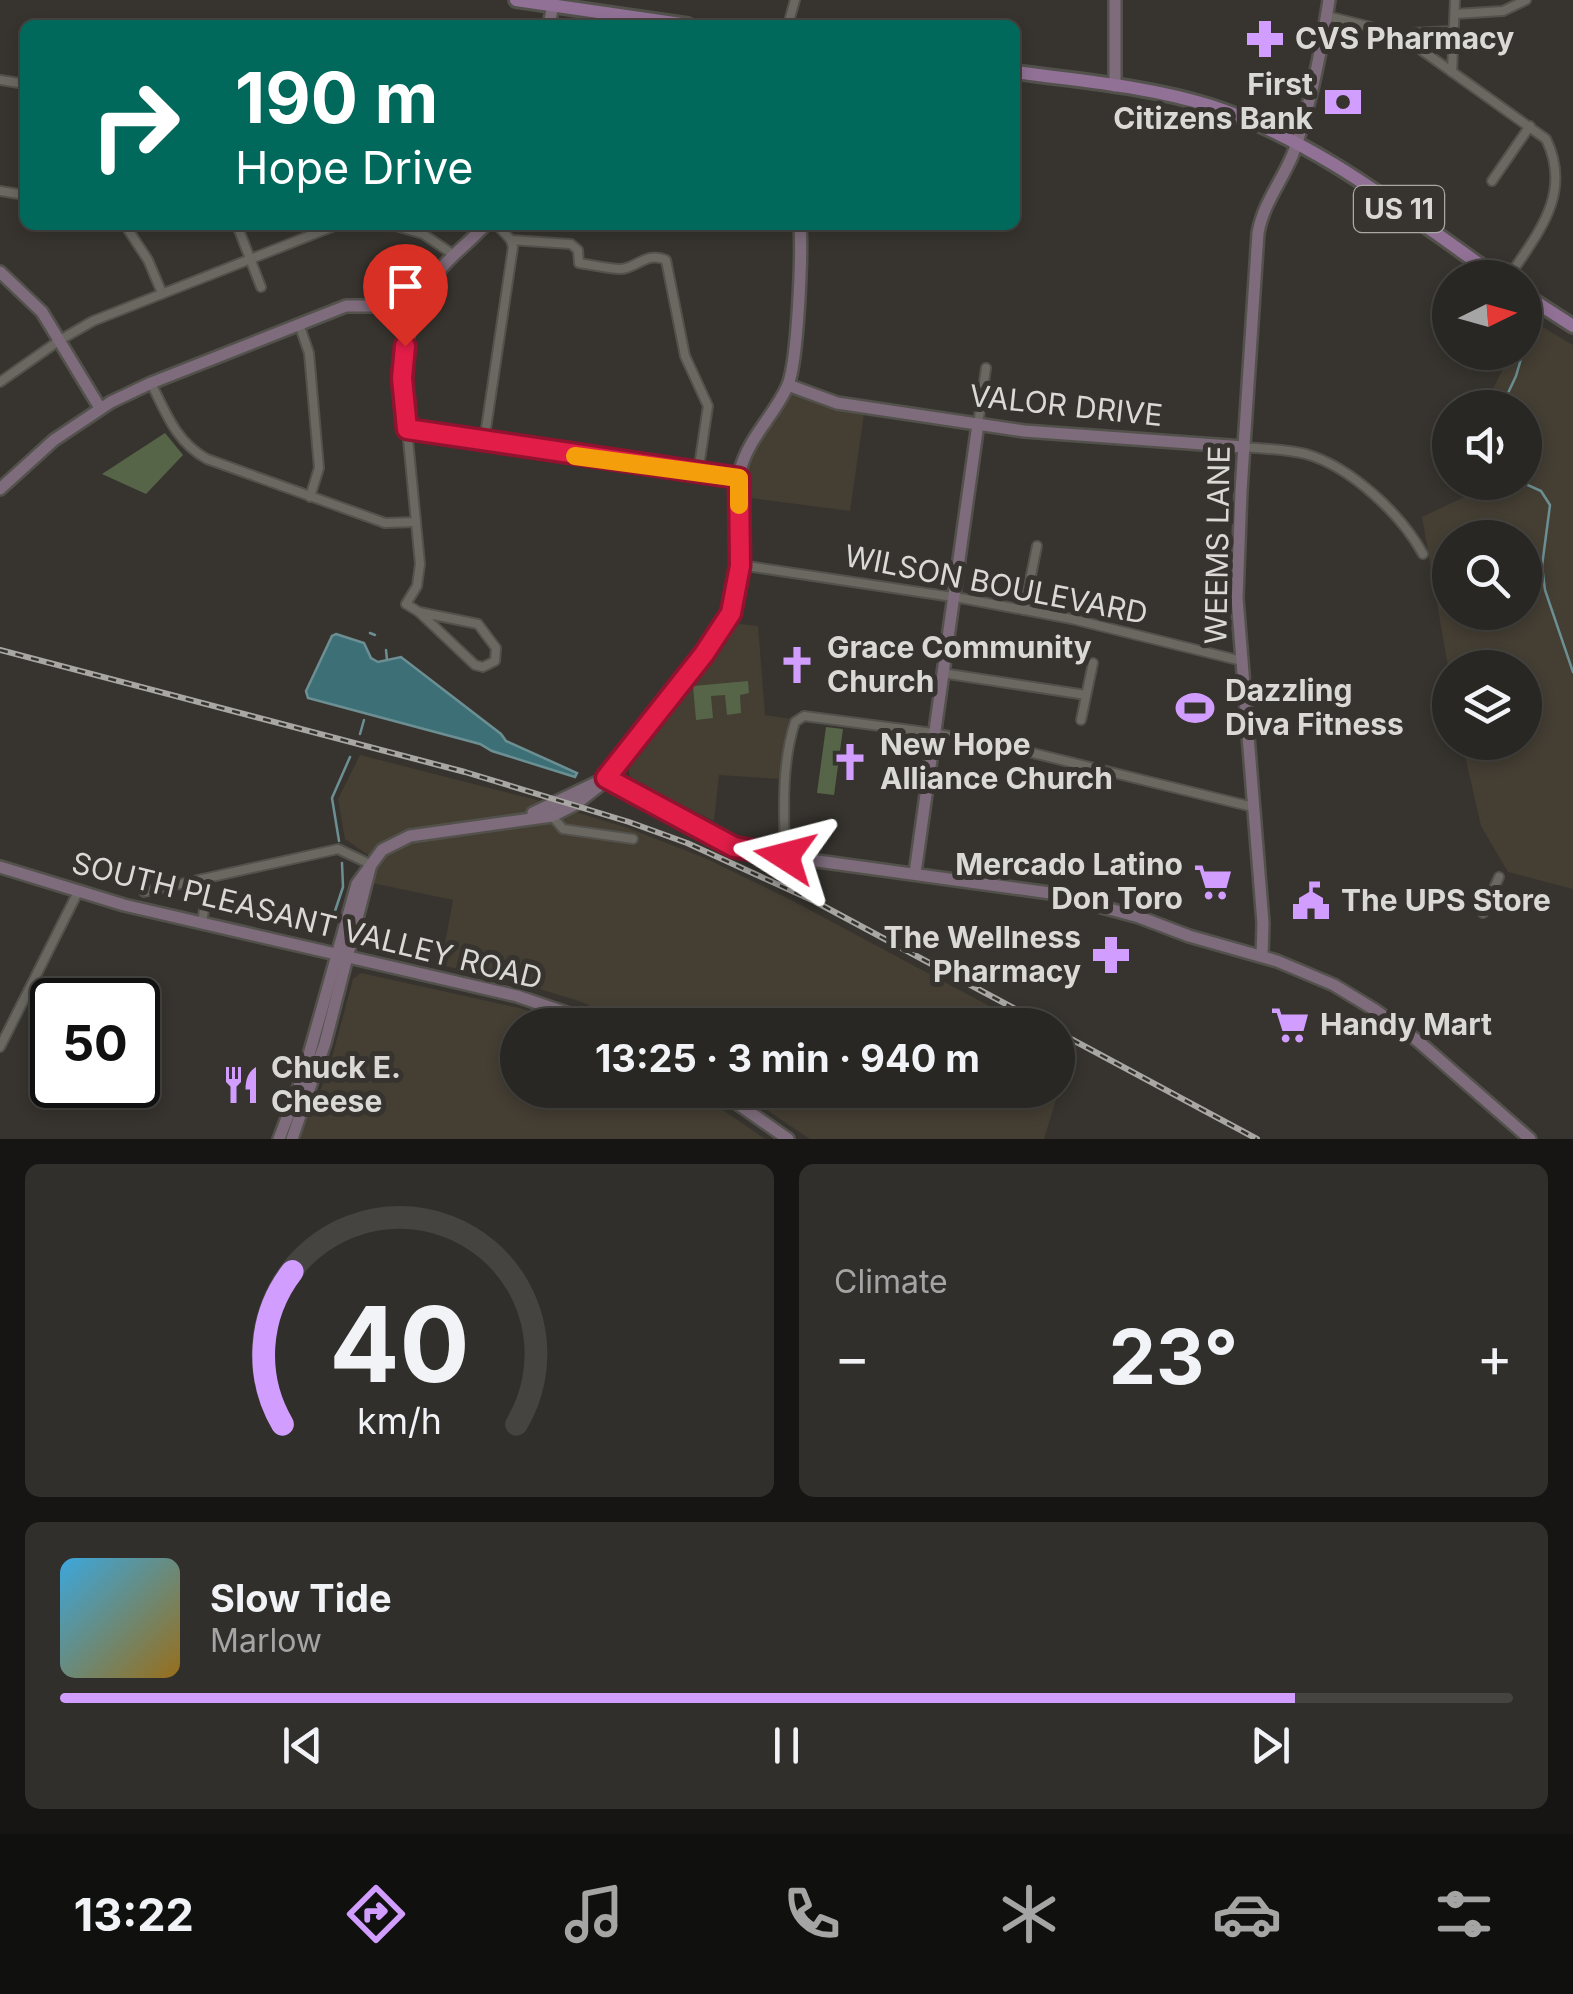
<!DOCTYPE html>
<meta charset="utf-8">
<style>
:root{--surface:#292723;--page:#312f2b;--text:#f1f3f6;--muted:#a5a5a6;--line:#454441;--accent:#d19dfe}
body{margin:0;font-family:Inter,sans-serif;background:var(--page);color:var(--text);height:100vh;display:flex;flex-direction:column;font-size:38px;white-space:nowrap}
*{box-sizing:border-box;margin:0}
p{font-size:32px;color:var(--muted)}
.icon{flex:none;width:55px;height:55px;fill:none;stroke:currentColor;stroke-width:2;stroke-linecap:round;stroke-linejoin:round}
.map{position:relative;height:1139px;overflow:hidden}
.details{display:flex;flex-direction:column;gap:25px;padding:25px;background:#171513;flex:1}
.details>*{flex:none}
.guide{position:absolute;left:20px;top:20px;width:1000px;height:210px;border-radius:15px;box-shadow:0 5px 15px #0003,0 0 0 2px var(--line);background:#00695c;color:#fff;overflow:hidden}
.needle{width:65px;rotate:85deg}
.tools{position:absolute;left:1432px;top:260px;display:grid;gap:20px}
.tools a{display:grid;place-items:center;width:110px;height:110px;border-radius:50%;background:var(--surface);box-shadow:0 5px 15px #0003,0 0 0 2px var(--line);font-size:50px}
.speed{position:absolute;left:30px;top:978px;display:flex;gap:20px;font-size:50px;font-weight:700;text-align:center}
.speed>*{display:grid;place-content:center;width:130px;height:130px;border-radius:50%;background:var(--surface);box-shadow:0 5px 15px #0003,0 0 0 2px var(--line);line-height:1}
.speed .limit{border:5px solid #111;border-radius:15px;background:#fff;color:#111}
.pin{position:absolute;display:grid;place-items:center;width:85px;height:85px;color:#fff;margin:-102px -42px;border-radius:50% 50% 50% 0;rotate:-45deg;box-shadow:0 0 10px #0007}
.pin .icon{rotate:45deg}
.me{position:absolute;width:110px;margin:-55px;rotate:279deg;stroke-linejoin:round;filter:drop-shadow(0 0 8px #0008)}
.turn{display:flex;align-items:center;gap:35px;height:210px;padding:0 50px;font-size:45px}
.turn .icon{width:130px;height:130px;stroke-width:2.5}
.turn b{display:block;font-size:70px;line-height:85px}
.big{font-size:75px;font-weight:700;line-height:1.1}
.details .card{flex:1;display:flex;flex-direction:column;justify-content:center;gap:15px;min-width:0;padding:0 35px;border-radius:15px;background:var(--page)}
.details .dial{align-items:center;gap:0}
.dial svg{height:260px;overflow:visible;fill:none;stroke:var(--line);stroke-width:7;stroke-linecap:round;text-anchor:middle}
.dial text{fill:var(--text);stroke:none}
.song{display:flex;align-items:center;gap:30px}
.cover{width:120px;height:120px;border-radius:15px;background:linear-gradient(135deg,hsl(200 70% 55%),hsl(40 70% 35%))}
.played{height:10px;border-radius:5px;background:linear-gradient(90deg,var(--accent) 85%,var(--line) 85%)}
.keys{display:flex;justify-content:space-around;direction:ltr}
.heat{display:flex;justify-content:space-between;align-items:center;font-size:55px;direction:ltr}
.details .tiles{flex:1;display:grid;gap:25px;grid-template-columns:1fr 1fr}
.card:last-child{grid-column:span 2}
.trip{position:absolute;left:500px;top:1008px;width:575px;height:100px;border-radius:50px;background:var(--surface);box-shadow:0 5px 15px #0003,0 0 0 2px var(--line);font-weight:700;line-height:100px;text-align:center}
.tabs{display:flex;height:160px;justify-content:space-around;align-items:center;background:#10100e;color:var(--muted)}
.tabs .icon{width:70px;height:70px}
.tabs .current{color:var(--accent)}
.tabs b{font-size:45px;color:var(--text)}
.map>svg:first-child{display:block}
.built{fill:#443e33;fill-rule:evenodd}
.green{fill:#566448}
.water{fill:#3d6f76;stroke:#6c8f93;stroke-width:2.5}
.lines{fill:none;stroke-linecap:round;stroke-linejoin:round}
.stream{stroke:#6c8f93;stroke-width:2.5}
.street-casing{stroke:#53514c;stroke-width:12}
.secondary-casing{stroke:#53514c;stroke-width:16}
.primary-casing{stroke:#53514c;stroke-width:18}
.street{stroke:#6b6862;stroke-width:8}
.secondary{stroke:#7e6c7c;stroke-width:11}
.primary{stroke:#917196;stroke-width:12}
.rail-casing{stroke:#a9a7a3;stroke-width:6}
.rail{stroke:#37342f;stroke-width:2.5;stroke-dasharray:8;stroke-linecap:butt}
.route-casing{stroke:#92132f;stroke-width:25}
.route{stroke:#e11d48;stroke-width:18}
.slow{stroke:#f59e0b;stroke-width:18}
.labels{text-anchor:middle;stroke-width:10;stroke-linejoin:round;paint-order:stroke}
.shield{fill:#37342f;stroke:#aaa8a4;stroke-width:2.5}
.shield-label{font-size:28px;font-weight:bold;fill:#dbd9d6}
.poi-label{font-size:30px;font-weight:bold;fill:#dbd9d6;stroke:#37342f;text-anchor:start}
.street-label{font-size:30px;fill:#dbd9d6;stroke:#37342f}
</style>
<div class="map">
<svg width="1573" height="1139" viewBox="0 0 1573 1139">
<rect width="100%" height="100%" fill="#37342f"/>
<!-- built -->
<g class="built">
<path d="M1526 317 1573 345V889L1508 872 1481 826 1462 743 1525 742V668H1450V678L1422 517 1475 492 1474 483 1525 482V408L1484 407 1511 353 1525 352ZM1450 538H1525V612H1450Z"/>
<polygon points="796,394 822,406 864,414 850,511 743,497 744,477 755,448 787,397"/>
<polygon points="739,624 758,626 765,715 791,719 780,779 719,775 714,821 630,780 628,763"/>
<polygon points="360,755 533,799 628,828 705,858 791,900 1025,1025 630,1025 582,1002 520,983 441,965 453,900 372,883 380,863 345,839 338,799"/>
<polygon points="361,973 519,1008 571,1025 518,1025 518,1090 694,1090 765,1139 299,1139 328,1072 353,979"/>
<polygon points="1058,1043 1071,1050 1044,1139 810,1139 737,1090 1058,1090"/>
</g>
<!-- green -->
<g class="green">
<polygon points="165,433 183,455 146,494 102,474"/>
<polygon points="748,681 749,693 740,695 741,713 727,715 725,695 711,696 713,718 696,720 693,686"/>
<polygon points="826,727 843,729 834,795 817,793"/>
</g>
<!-- water -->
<polygon class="water" points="336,634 364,643 371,658 378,662 401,657 501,734 506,741 577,773 575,777 492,751 480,744 308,698 306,691 332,636"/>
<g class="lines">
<!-- stream -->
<g class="stream">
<polyline points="1525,340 1526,330"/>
<polyline points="1501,408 1516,376 1523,352"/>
<polyline points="1521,482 1541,491 1550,505 1542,566 1545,590 1573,672"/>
<polyline points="370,633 375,635"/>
<polyline points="386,650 387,660"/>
<polyline points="360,734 364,720"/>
<polyline points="339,841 332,798 350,757"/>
<polyline points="329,929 343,887 342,863"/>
</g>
<!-- street casing -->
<g class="street-casing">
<g id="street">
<polyline points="1455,14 1503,11 1526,0"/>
<path d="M1327 16 1399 34 1546 139C1573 194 1537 234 1508 278"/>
<polyline points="788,25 795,0"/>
<polyline points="1404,37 1413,33 1454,31"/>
<polyline points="1452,72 1455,0"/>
<polyline points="0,80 25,84"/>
<polyline points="1492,181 1530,126"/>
<polyline points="0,191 25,195"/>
<polyline points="125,225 148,260 162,293"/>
<polyline points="237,225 261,287"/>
<polyline points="393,225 423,234 454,255"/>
<path d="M511 240 571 244 578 250 579 263C593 265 607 269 621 269 637 268 647 251 666 260L685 356 708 406 698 473"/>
<polyline points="299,324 309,353 319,468 310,497"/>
<polyline points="0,382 60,340 93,321 337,225"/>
<path d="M151 383C166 413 176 442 207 459L385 523 416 522"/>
<polyline points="978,424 986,368"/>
<polyline points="407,429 420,564 417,586 406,604 419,612"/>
<polyline points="484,442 513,247 511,240 497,225"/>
<path d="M1244 447C1264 449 1286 449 1306 454 1351 467 1401 514 1423 554"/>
<polyline points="740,565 966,599 1072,619 1242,661"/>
<polyline points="1024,610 1037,546"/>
<polygon points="419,612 478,624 496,648 495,661 483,667 475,665"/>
<polyline points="942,673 1086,695"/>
<polyline points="1081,720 1093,663"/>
<polyline points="552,816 563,829 633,839"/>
<path d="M785 856C784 812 781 765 795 722L804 716 933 733 1004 746 1253 807"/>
<polyline points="144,892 338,849 370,864"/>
<polyline points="1483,913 1499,877"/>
<polyline points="202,922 206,898 202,879"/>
<polyline points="0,1047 78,892"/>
</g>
</g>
<!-- secondary casing -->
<g class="secondary-casing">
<g id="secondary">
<polyline points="549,25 553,5"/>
<polyline points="1115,86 1115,0"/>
<path d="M485 225C473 239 458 250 445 264 401 312 400 368 407 429L739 478"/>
<polyline points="0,272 42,312 100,408"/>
<polyline points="788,385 837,403 1024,431 1244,447"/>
<polyline points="0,489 54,440 111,402 151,383 346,306 383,306 413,315"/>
<polyline points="533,813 606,778 722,842 745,851 1050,893 1139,917 1189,936 1277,961 1334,985 1375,1010 1418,1041 1530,1139"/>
<polyline points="0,867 124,905 517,996 602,1025"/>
<polyline points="915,873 978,424"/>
<path d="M1262 956 1263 923 1237 598 1241 491 1258 233C1263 204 1282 181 1293 154 1311 104 1321 53 1329 0"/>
<polyline points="718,1090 788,1139"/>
<path d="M279 1139 303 1076 357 884 382 850 410 836 552 816 576 804 603 783 722 629C755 570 727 526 740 471 748 438 775 415 788 385 798 359 802 255 800 225"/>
<polyline points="292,1139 325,1043 370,868"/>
</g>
</g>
<!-- primary casing -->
<g class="primary-casing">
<g id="primary">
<polyline points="516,0 688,25"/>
<path d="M1015 72C1080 81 1148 86 1211 106 1318 141 1408 215 1499 278"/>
<polyline points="1525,295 1573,326"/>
</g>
</g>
<!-- street -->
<use href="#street" class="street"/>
<!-- secondary -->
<use href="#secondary" class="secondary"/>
<!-- primary -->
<use href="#primary" class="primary"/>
<!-- rail casing -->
<g class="rail-casing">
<g id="rail">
<polyline points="0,650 465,772 629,822 687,843 814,901 1045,1025"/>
<polyline points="1058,1032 1257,1139"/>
</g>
</g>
<!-- rail -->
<use href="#rail" class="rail"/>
</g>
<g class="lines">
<!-- route casing -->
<g class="route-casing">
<polyline id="route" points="405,346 402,378 407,429 739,478 740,566 731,613 704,654 606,778 734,847 785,856"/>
</g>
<!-- route -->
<use href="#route" class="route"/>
<!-- slow -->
<polyline class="slow" points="575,456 739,478 739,505"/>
</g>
<!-- icons -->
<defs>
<g id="pharmacy-bare" transform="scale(3)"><path d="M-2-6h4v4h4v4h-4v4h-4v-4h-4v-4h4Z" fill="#d19dfe" stroke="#37342f" stroke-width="2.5" paint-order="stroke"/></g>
<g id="bank-bare" transform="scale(3)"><path d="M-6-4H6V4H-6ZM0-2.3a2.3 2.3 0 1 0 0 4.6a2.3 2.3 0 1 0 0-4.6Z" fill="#d19dfe" stroke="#37342f" stroke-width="2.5" paint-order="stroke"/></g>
<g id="church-bare" transform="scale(3)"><path d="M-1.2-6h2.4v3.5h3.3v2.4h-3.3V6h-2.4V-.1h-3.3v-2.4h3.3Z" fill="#d19dfe" stroke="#37342f" stroke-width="2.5" paint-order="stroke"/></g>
<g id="stadium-bare" transform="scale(3)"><path d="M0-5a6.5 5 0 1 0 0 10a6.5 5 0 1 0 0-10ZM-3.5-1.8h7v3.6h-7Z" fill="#d19dfe" stroke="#37342f" stroke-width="2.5" paint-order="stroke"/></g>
<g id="supermarket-bare" transform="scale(3)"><path d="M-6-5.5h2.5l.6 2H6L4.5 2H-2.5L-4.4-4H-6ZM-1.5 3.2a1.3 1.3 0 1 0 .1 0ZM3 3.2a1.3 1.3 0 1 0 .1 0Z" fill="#d19dfe" stroke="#37342f" stroke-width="2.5" paint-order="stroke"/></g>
<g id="civic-bare" transform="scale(3)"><path d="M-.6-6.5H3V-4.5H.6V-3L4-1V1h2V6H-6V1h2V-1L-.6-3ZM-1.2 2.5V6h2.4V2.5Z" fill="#d19dfe" stroke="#37342f" stroke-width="2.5" paint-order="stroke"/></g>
<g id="restaurant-bare" transform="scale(3)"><path d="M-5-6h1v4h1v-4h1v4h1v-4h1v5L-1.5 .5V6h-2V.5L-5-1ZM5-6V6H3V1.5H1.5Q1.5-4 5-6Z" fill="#d19dfe" stroke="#37342f" stroke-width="2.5" paint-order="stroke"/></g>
</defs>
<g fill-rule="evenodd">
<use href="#pharmacy-bare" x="1265" y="39"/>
<use href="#bank-bare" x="1343" y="102"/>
<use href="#church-bare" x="797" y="665"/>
<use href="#stadium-bare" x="1195" y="708"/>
<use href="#church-bare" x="850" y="762"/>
<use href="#supermarket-bare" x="1213" y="882"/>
<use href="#civic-bare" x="1311" y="901"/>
<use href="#pharmacy-bare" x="1111" y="955"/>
<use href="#supermarket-bare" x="1290" y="1025"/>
<use href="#restaurant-bare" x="241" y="1085"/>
</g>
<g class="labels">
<!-- shield labels -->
<rect class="shield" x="1354" y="186" width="90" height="46" rx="8"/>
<g class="shield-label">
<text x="1399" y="219">US 11</text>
</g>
<!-- poi labels -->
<g class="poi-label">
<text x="1295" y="49">CVS Pharmacy</text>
<text x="1313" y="95" text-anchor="end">First<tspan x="1313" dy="34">Citizens Bank</tspan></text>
<text x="827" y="658">Grace Community<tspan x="827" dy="34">Church</tspan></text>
<text x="1225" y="701">Dazzling<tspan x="1225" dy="34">Diva Fitness</tspan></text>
<text x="880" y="755">New Hope<tspan x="880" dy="34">Alliance Church</tspan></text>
<text x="1183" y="875" text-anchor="end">Mercado Latino<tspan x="1183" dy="34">Don Toro</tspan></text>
<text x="1341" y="911">The UPS Store</text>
<text x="1081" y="948" text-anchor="end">The Wellness<tspan x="1081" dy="34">Pharmacy</tspan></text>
<text x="1320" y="1035">Handy Mart</text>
<text x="271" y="1078">Chuck E.<tspan x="271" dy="34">Cheese</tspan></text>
</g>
<!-- street labels -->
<g class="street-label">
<text transform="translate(1066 406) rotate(6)" y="10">VALOR DRIVE</text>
<text transform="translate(1218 545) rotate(-89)" y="10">WEEMS LANE</text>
<text transform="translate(996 585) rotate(11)" y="10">WILSON BOULEVARD</text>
<text transform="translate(307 921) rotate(14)" y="10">SOUTH PLEASANT VALLEY ROAD</text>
</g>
</g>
</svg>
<div class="tools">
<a><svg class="needle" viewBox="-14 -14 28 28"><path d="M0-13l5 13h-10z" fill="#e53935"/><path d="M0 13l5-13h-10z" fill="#a5a5a6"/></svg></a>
<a><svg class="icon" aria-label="sound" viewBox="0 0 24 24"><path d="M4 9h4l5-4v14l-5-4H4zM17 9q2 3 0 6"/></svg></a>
<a><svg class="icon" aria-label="search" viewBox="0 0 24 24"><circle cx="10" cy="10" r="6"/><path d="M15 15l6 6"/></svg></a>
<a><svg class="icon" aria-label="layers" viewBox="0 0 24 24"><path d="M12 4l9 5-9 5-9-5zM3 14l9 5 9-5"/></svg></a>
</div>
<div class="speed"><div class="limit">50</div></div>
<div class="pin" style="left:405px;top:346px;background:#d93025"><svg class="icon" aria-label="arrive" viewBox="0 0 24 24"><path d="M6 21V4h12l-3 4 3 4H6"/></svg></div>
<svg class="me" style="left:785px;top:856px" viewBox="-20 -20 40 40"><path d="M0-17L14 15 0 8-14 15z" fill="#e11d48" stroke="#fff" stroke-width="4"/></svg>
<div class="trip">13:25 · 3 min · 940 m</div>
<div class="guide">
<div class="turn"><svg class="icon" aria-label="right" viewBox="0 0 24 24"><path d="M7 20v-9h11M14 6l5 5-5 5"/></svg><div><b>190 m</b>Hope Drive</div></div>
</div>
</div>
<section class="details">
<div class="tiles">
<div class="card dial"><svg viewBox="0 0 100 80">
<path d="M14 69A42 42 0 1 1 86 69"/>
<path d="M14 69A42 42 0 0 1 17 22" stroke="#d19dfe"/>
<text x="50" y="56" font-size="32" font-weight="700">40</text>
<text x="50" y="72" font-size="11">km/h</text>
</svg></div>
<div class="card"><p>Climate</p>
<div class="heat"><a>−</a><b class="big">23°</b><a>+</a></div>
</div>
<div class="card">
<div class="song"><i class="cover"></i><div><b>Slow Tide</b><p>Marlow</p></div></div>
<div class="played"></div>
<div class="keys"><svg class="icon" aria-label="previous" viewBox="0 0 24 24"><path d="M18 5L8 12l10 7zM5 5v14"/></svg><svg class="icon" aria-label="pause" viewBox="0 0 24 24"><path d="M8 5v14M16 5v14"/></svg><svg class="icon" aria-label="next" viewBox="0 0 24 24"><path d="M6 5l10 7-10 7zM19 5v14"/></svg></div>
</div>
</div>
</section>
<nav class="tabs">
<b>13:22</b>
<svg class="icon current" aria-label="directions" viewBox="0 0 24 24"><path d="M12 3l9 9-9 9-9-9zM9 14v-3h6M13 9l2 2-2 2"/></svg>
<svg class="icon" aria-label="music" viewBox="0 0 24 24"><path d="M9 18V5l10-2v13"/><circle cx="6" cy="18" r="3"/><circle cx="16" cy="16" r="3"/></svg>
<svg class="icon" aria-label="phone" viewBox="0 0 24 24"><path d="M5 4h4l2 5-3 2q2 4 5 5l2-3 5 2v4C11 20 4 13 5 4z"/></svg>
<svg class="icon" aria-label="climate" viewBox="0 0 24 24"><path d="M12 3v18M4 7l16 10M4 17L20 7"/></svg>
<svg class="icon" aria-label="car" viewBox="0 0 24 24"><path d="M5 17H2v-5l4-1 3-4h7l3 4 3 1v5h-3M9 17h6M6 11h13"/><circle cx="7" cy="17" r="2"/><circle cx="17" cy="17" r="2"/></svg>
<svg class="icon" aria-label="filters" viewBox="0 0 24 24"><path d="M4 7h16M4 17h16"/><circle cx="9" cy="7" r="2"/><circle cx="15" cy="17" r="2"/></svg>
</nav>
